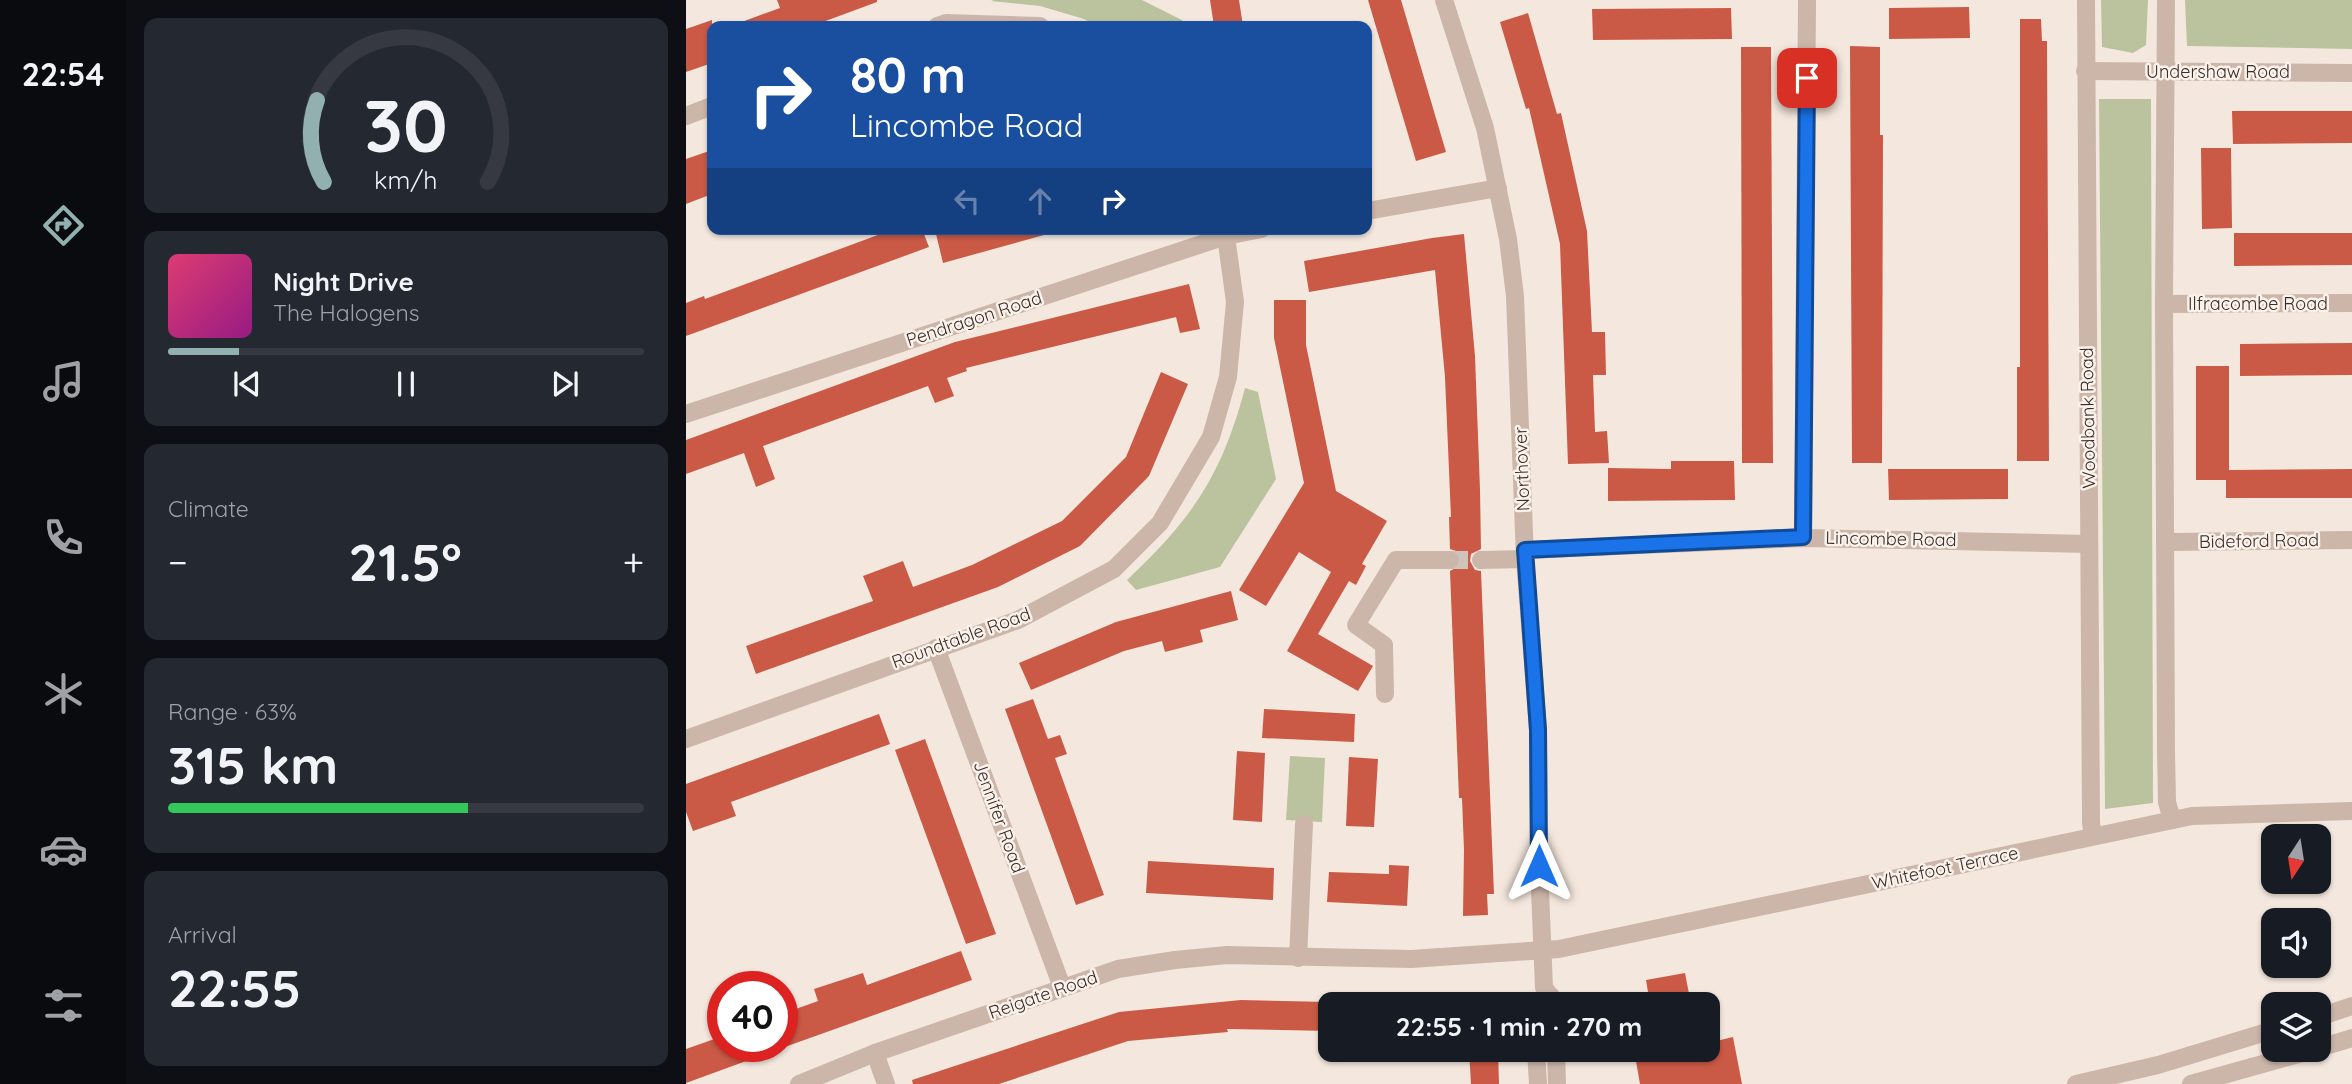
<!DOCTYPE html>
<meta charset="utf-8">
<style>
:root{--surface:#171b24;--page:#242831;--text:#f1f3f6;--muted:#9ea1a6;--line:#363941;--accent:#92b0b0}
body{margin:0;font-family:Quicksand,sans-serif;background:var(--page);color:var(--text);height:100vh;display:flex;flex-direction:column;font-size:26px;white-space:nowrap}
*{box-sizing:border-box;margin:0}
p{font-size:23px;color:var(--muted)}
.icon{flex:none;width:38px;height:38px;fill:none;stroke:currentColor;stroke-width:2;stroke-linecap:round;stroke-linejoin:round}
.map{position:relative;flex:1;overflow:hidden}
.sheet{display:flex;flex-direction:column;gap:18px;padding:18px;background:#0d0f14;width:560px}
.sheet>*{flex:none}
.top-card{position:absolute;left:21px;top:21px;width:665px;height:214px;border-radius:14px;box-shadow:0 2px 5px #0004;background:#1a4fa0;color:#fff;overflow:hidden}
.needle{width:46px;rotate:192deg}
.fabs{position:absolute;left:1575px;top:824px;display:grid;gap:14px}
.fabs a{display:grid;place-items:center;width:70px;height:70px;border-radius:14px;background:var(--surface);box-shadow:0 2px 5px #0004;font-size:35px}
.speed{position:absolute;left:21px;top:971px;display:flex;gap:14px;font-size:35px;font-weight:700;text-align:center}
.speed>*{display:grid;place-content:center;width:91px;height:91px;border-radius:50%;background:var(--surface);box-shadow:0 2px 5px #0004;line-height:1}
.speed .limit{border:10px solid #d22;background:#fff;color:#111}
.pin{position:absolute;display:grid;place-items:center;width:60px;height:60px;color:#fff;margin:-30px;border-radius:14px;box-shadow:0 4px 10px #0006}
.me{position:absolute;width:77px;margin:-38px;rotate:0deg;stroke-linejoin:round;filter:drop-shadow(0 0 5px #0008)}
.turn{display:flex;align-items:center;gap:24px;height:147px;padding:0 28px;font-size:32px}
.turn .icon{width:91px;height:91px;stroke-width:2.5}
.turn b{display:block;font-size:49px;line-height:60px}
.lanes{display:flex;align-items:center;height:66px;padding:0 28px;background:#0003;justify-content:center;gap:35px;direction:ltr}
.lanes .off{opacity:.35}
.big{font-size:52px;font-weight:700;line-height:1.1}
.sheet .tile{flex:1;display:flex;flex-direction:column;justify-content:center;gap:10px;min-width:0;padding:0 24px;border-radius:14px;background:var(--page)}
.sheet .dial{align-items:center;gap:0}
.dial svg{height:182px;overflow:visible;fill:none;stroke:var(--line);stroke-width:7;stroke-linecap:round;text-anchor:middle}
.dial text{fill:var(--text);stroke:none}
.song{display:flex;align-items:center;gap:21px}
.cover{width:84px;height:84px;border-radius:10px;background:linear-gradient(135deg,hsl(340 70% 55%),hsl(310 70% 35%))}
.played{height:7px;border-radius:4px;background:linear-gradient(90deg,var(--accent) 15%,var(--line) 15%)}
.keys{display:flex;justify-content:space-around;direction:ltr}
.heat{display:flex;justify-content:space-between;align-items:center;font-size:38px;direction:ltr}
.charge{height:10px;border-radius:5px;background:linear-gradient(90deg,#34c759 63%,var(--line) 0)}
.trip{position:absolute;left:632px;top:992px;width:402px;height:70px;border-radius:14px;background:var(--surface);box-shadow:0 2px 5px #0004;font-weight:700;line-height:70px;text-align:center}
main{display:flex;flex:1;min-height:0}
.tabs{display:flex;flex-direction:column;width:126px;justify-content:space-around;align-items:center;background:#090b0e;color:var(--muted)}
.tabs .icon{width:49px;height:49px}
.tabs .selected{color:var(--accent)}
.tabs b{font-size:32px;color:var(--text)}
.map>svg:first-child{display:block}
.green{fill:#bac39d}
.building{fill:#ca5a46}
.lines{fill:none;stroke-linecap:round;stroke-linejoin:round}
.minor-tunnel{stroke:#cfc3ba;stroke-width:18;stroke-dasharray:18 9;stroke-linecap:butt}
.minor{stroke:#ccb6a9;stroke-width:18}
.tertiary{stroke:#ccb6a9;stroke-width:18}
.route-casing{stroke:#114b97;stroke-width:18}
.route{stroke:#1a73e8;stroke-width:12}
.labels{text-anchor:middle;stroke-width:5;stroke-linejoin:round;paint-order:stroke}
.street-label{font-size:18px;fill:#392d29;stroke:#fbf2eb}
</style>
<main>
<nav class="tabs">
<b>22:54</b>
<svg class="icon selected" aria-label="directions" viewBox="0 0 24 24"><path d="M12 3l9 9-9 9-9-9zM9 14v-3h6M13 9l2 2-2 2"/></svg>
<svg class="icon" aria-label="music" viewBox="0 0 24 24"><path d="M9 18V5l10-2v13"/><circle cx="6" cy="18" r="3"/><circle cx="16" cy="16" r="3"/></svg>
<svg class="icon" aria-label="phone" viewBox="0 0 24 24"><path d="M5 4h4l2 5-3 2q2 4 5 5l2-3 5 2v4C11 20 4 13 5 4z"/></svg>
<svg class="icon" aria-label="climate" viewBox="0 0 24 24"><path d="M12 3v18M4 7l16 10M4 17L20 7"/></svg>
<svg class="icon" aria-label="car" viewBox="0 0 24 24"><path d="M5 17H2v-5l4-1 3-4h7l3 4 3 1v5h-3M9 17h6M6 11h13"/><circle cx="7" cy="17" r="2"/><circle cx="17" cy="17" r="2"/></svg>
<svg class="icon" aria-label="filters" viewBox="0 0 24 24"><path d="M4 7h16M4 17h16"/><circle cx="9" cy="7" r="2"/><circle cx="15" cy="17" r="2"/></svg>
</nav>
<section class="sheet">
<div class="tile dial"><svg viewBox="0 0 100 80">
<path d="M14 69A42 42 0 1 1 86 69"/>
<path d="M14 69A42 42 0 0 1 11 33" stroke="#92b0b0"/>
<text x="50" y="56" font-size="32" font-weight="700">30</text>
<text x="50" y="72" font-size="11">km/h</text>
</svg></div>
<div class="tile">
<div class="song"><i class="cover"></i><div><b>Night Drive</b><p>The Halogens</p></div></div>
<div class="played"></div>
<div class="keys"><svg class="icon" aria-label="previous" viewBox="0 0 24 24"><path d="M18 5L8 12l10 7zM5 5v14"/></svg><svg class="icon" aria-label="pause" viewBox="0 0 24 24"><path d="M8 5v14M16 5v14"/></svg><svg class="icon" aria-label="next" viewBox="0 0 24 24"><path d="M6 5l10 7-10 7zM19 5v14"/></svg></div>
</div>
<div class="tile"><p>Climate</p>
<div class="heat"><a>−</a><b class="big">21.5°</b><a>+</a></div>
</div>
<div class="tile"><p>Range · 63%</p><b class="big">315 km</b><div class="charge"></div></div>
<div class="tile"><p>Arrival</p><b class="big">22:55</b></div>
</section>
<div class="map">
<svg width="1666" height="1084" viewBox="0 0 1666 1084">
<rect width="100%" height="100%" fill="#f4e8de"/>
<!-- green -->
<g class="green">
<polygon points="308,0 456,0 496,20 497,26 412,26 398,19 354,6 305,1"/>
<polygon points="1415,0 1462,0 1460,45 1447,53 1416,47"/>
<polygon points="1499,0 1666,0 1666,49 1501,46"/>
<polygon points="1413,99 1465,99 1467,803 1419,809"/>
<path d="M559 388 572 392 590 479 534 567 450 590 441 580C506 519 536 475 559 388Z"/>
<polygon points="604,756 639,758 636,822 600,820"/>
</g>
<!-- building -->
<g class="building">
<polygon points="91,0 191,0 191,2 126,26 51,26 50,24 94,8"/>
<polygon points="524,0 553,0 557,26 528,26"/>
<polygon points="682,0 715,0 760,152 730,161"/>
<polygon points="1283,7 1284,38 1203,39 1203,8"/>
<polygon points="1045,8 1046,39 907,40 906,9"/>
<polygon points="842,13 871,114 875,113 901,231 906,332 919,332 920,375 907,375 909,432 921,431 923,463 882,464 874,244 843,108 840,109 814,22"/>
<polygon points="1334,19 1355,19 1356,41 1361,41 1363,461 1331,461 1331,367 1334,367"/>
<polygon points="26,20 26,63 0,72 0,29"/>
<polygon points="1164,46 1194,47 1194,135 1197,135 1196,463 1166,463"/>
<polygon points="1055,47 1085,47 1087,463 1056,463"/>
<polygon points="1546,111 1666,111 1666,143 1547,144"/>
<polygon points="1515,148 1545,148 1546,228 1516,229"/>
<polygon points="26,150 26,194 0,204 0,159"/>
<polygon points="208,229 236,229 243,247 0,336 0,303 18,296 19,299"/>
<polygon points="270,229 357,229 358,235 257,263 250,234"/>
<polygon points="1548,233 1666,233 1666,265 1548,266"/>
<polygon points="778,234 789,356 794,490 795,549 785,554 784,561 789,570 795,571 808,894 801,894 802,915 777,916 778,850 776,798 773,798 764,571 773,566 775,559 770,551 764,549 763,517 765,517 759,377 749,270 623,292 618,261 746,238"/>
<polygon points="503,284 514,329 494,333 490,317 280,368 281,371 261,378 268,396 249,403 242,386 77,446 89,479 70,487 58,453 0,474 0,440 269,342"/>
<polygon points="588,300 620,300 620,345 650,491 701,521 676,564 680,566 670,585 663,581 632,634 687,666 672,691 601,651 645,572 613,552 580,606 553,590 618,483 588,338"/>
<polygon points="1666,343 1666,375 1554,376 1554,344"/>
<polygon points="1510,366 1543,366 1543,470 1666,469 1666,498 1540,498 1540,480 1510,480"/>
<polygon points="475,372 502,384 463,476 394,546 312,587 70,674 60,646 187,601 177,576 217,561 227,587 286,565 376,521 440,457"/>
<polygon points="985,461 1048,461 1049,500 922,501 922,468 985,469"/>
<polygon points="1202,469 1322,469 1322,499 1203,500"/>
<polygon points="545,591 552,620 514,630 517,642 479,652 476,641 438,651 345,690 333,663 430,622"/>
<polygon points="347,699 362,739 374,735 381,754 369,758 418,895 390,905 319,709"/>
<polygon points="578,709 669,714 668,742 576,738"/>
<polygon points="193,714 204,744 45,802 50,816 7,831 0,812 0,784"/>
<polygon points="239,739 310,934 280,944 209,750"/>
<polygon points="551,751 579,753 576,822 547,820"/>
<polygon points="663,757 692,759 688,827 660,826"/>
<polygon points="462,861 588,868 587,900 460,893"/>
<polygon points="703,865 723,866 721,906 641,902 643,872 703,874"/>
<polygon points="275,951 286,980 96,1048 96,1014 132,1001 128,989 177,973 181,985"/>
<polygon points="999,973 1005,1004 964,1004 960,980"/>
<polygon points="555,1000 644,1002 644,1031 541,1029 542,1032 442,1041 313,1084 227,1084 226,1080 433,1012"/>
<polygon points="37,1036 37,1046 93,1046 93,1049 0,1083 0,1049"/>
<polygon points="1047,1037 1056,1084 954,1084 948,1050 1022,1050 1022,1043"/>
<polygon points="783,1050 812,1050 813,1084 785,1084"/>
</g>
<g class="lines">
<!-- minor-tunnel -->
<polyline class="minor-tunnel" points="764,560 795,560"/>
<!-- minor -->
<g class="minor">
<polyline points="1400,0 1405,823 1407,836"/>
<polyline points="1480,0 1478,304 1480,751 1481,802 1486,820"/>
<polyline points="251,26 260,23 354,26"/>
<polyline points="1399,71 1666,73"/>
<polyline points="0,116 26,106"/>
<polyline points="681,211 812,188"/>
<polyline points="1478,304 1666,303"/>
<polyline points="0,414 540,236 576,229"/>
<polyline points="1117,538 1121,0"/>
<polyline points="1479,542 1666,540"/>
<polyline points="839,550 1117,538 1403,544"/>
<polyline points="795,560 839,559"/>
<polyline points="250,648 376,987"/>
<polyline points="699,694 698,645 670,625 710,560 764,560"/>
<polyline points="0,739 332,620 428,569 474,523 525,437 542,377 549,302 539,229"/>
<polyline points="612,958 618,824"/>
<polyline points="189,1053 200,1084"/>
<polyline points="113,1084 189,1053 432,969 489,960 541,955 725,959 873,949 1506,816 1666,811"/>
</g>
<!-- tertiary -->
<g class="tertiary">
<polyline points="758,0 799,128 822,239 829,296 839,559 852,730 853,866 858,988 868,1000 868,1004"/>
<polyline points="1633,1017 1666,1006"/>
<polyline points="1633,1048 1666,1038"/>
<polyline points="850,1050 852,1084"/>
<polyline points="870,1050 871,1084"/>
<polyline points="1390,1084 1472,1065 1587,1030"/>
<polyline points="1505,1084 1627,1050"/>
</g>
</g>
<g class="lines">
<!-- route casing -->
<g class="route-casing">
<polyline id="route" points="853,866 852,730 839,550 1117,537 1121,78"/>
</g>
<!-- route -->
<use href="#route" class="route"/>
</g>
<g class="labels">
<!-- street labels -->
<g class="street-label">
<text x="1532" y="78">Undershaw Road</text>
<text x="1572" y="310">Ilfracombe Road</text>
<text transform="translate(288 319) rotate(-18)" y="6">Pendragon Road</text>
<text transform="translate(1402 418) rotate(-91)" y="6">Woodbank Road</text>
<text transform="translate(836 469) rotate(-92)" y="6">Northover</text>
<text transform="translate(1205 539) rotate(1)" y="6">Lincombe Road</text>
<text transform="translate(1573 541) rotate(-1)" y="6">Bideford Road</text>
<text transform="translate(275 638) rotate(-20)" y="6">Roundtable Road</text>
<text transform="translate(313 817) rotate(70)" y="6">Jennifer Road</text>
<text transform="translate(1259 868) rotate(-12)" y="6">Whitefoot Terrace</text>
<text transform="translate(357 995) rotate(-19)" y="6">Reigate Road</text>
</g>
</g>
</svg>
<div class="fabs">
<a><svg class="needle" viewBox="-14 -14 28 28"><path d="M0-13l5 13h-10z" fill="#e53935"/><path d="M0 13l5-13h-10z" fill="#9ea1a6"/></svg></a>
<a><svg class="icon" aria-label="sound" viewBox="0 0 24 24"><path d="M4 9h4l5-4v14l-5-4H4zM17 9q2 3 0 6"/></svg></a>
<a><svg class="icon" aria-label="layers" viewBox="0 0 24 24"><path d="M12 4l9 5-9 5-9-5zM3 14l9 5 9-5"/></svg></a>
</div>
<div class="speed"><div class="limit">40</div></div>
<div class="pin" style="left:1121px;top:78px;background:#d93025"><svg class="icon" aria-label="arrive" viewBox="0 0 24 24"><path d="M6 21V4h12l-3 4 3 4H6"/></svg></div>
<svg class="me" style="left:853px;top:866px" viewBox="-20 -20 40 40"><path d="M0-17L14 15 0 8-14 15z" fill="#1a73e8" stroke="#fff" stroke-width="4"/></svg>
<div class="trip">22:55 · 1 min · 270 m</div>
<div class="top-card">
<div class="turn"><svg class="icon" aria-label="right" viewBox="0 0 24 24"><path d="M7 20v-9h11M14 6l5 5-5 5"/></svg><div><b>80 m</b>Lincombe Road</div></div>
<div class="lanes"><svg class="icon off" aria-label="left" viewBox="0 0 24 24"><path d="M17 20v-9H6M10 6l-5 5 5 5"/></svg><svg class="icon off" aria-label="ahead" viewBox="0 0 24 24"><path d="M12 20V5M6 11l6-6 6 6"/></svg><svg class="icon" aria-label="right" viewBox="0 0 24 24"><path d="M7 20v-9h11M14 6l5 5-5 5"/></svg></div>
</div>
</div>
</main>
